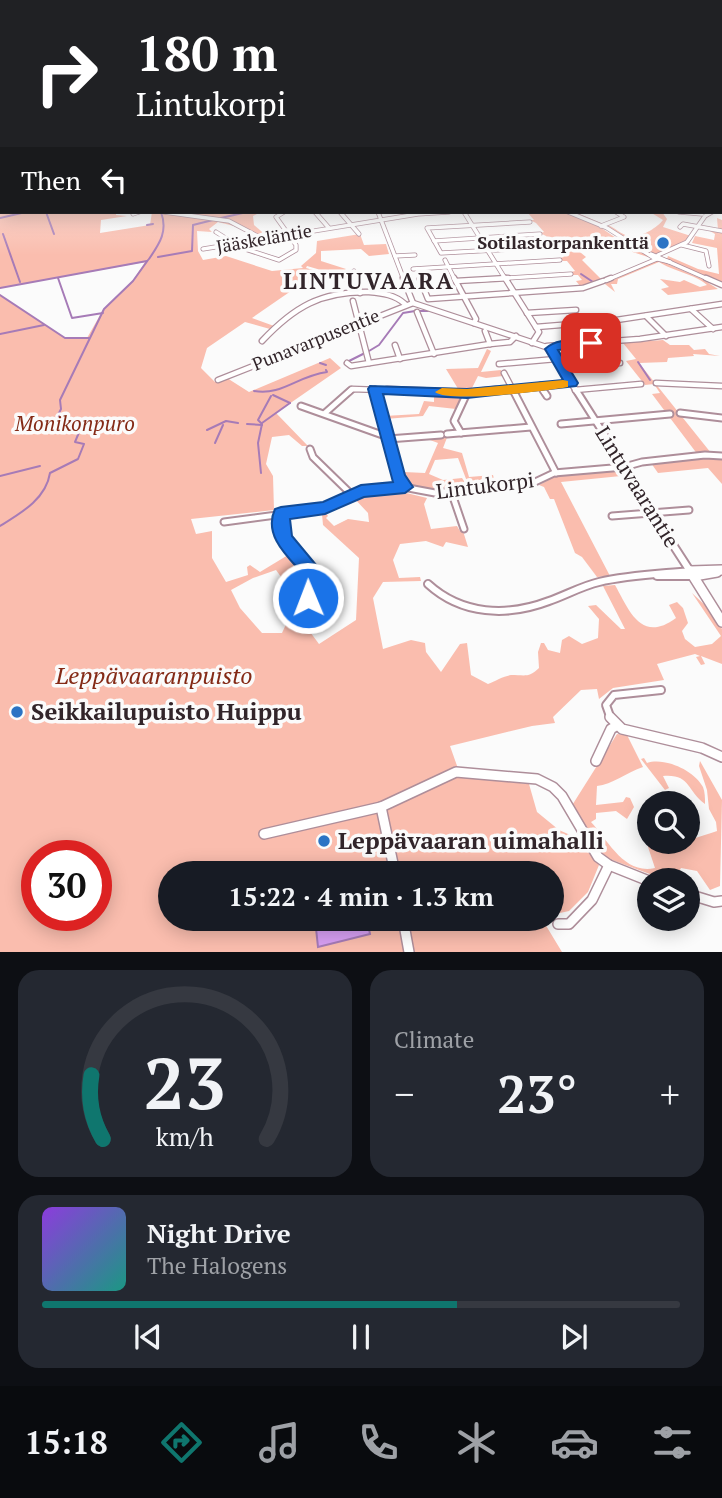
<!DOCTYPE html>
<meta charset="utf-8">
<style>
:root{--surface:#171b24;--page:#242831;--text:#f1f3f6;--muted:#9ea1a6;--line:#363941;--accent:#0f766e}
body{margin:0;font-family:"PT Serif",serif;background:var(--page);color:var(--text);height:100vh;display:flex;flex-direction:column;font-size:26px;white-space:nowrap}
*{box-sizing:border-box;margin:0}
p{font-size:23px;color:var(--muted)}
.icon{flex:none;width:38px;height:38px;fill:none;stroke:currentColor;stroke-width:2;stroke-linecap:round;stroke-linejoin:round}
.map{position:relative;height:952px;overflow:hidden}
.panel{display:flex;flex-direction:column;gap:18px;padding:18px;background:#0d0f14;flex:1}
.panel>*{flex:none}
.guide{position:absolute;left:0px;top:0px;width:723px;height:214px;box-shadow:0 4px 18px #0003;background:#202124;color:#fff;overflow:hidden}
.controls{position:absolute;left:637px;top:791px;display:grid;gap:14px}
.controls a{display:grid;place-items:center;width:63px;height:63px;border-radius:50%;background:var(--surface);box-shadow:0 4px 18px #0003;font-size:35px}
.speed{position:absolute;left:21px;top:840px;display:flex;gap:14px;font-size:35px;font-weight:700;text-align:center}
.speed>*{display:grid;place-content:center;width:91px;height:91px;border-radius:50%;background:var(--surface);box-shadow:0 4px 18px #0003;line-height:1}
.speed .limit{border:10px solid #d22;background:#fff;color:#111}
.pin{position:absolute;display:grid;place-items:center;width:60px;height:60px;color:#fff;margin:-30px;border-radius:14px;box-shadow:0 4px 10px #0006}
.me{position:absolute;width:77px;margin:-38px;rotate:359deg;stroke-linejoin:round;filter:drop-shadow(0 0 5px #0008)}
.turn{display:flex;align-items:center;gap:24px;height:147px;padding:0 21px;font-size:32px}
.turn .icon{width:91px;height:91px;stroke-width:2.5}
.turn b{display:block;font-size:49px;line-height:60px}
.then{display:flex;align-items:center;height:66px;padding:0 21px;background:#0003;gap:14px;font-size:26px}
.big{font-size:52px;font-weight:600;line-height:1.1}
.panel .tile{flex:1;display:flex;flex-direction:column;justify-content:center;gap:10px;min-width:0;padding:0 24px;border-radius:21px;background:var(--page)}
.panel .dial{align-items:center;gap:0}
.dial svg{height:182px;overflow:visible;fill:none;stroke:var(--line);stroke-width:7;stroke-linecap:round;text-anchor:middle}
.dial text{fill:var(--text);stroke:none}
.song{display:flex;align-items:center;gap:21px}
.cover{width:84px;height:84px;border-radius:10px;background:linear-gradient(135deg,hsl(270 70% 55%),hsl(170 70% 35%))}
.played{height:7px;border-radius:4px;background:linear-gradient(90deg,var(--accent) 65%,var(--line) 65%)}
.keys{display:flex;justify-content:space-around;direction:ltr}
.heat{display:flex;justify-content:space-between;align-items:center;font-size:38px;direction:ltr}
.panel .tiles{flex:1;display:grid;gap:18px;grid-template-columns:1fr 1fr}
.tile:last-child{grid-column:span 2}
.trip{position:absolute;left:158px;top:861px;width:406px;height:70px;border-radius:35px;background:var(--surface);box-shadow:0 4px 18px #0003;font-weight:600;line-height:70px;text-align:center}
.dock{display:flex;height:112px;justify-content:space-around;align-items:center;background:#090b0e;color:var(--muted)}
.dock .icon{width:49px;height:49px}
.dock .active{color:var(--accent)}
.dock b{font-size:32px;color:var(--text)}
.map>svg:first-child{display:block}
.green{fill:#fabdae;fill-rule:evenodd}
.water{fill:#d8a0f4;stroke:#a67bb7;stroke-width:2}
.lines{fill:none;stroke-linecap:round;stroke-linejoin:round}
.stream{stroke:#a67bb7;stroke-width:2}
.minor-far4-casing{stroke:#ae8e9a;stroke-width:5}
.minor-far3-casing{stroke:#ae8e9a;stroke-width:7}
.minor-far2-casing{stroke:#ae8e9a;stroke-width:9}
.minor-far1-casing{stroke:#ae8e9a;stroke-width:10}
.minor-casing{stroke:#ae8e9a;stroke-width:12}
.major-casing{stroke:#ae8e9a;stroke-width:12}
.minor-far4{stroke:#fff;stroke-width:3.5}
.minor-far3{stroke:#fff;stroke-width:4.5}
.minor-far2{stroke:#fff;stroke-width:5}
.minor-far1{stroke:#fff;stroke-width:6}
.minor{stroke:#fff;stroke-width:9}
.major{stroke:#fff;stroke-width:9}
.route{fill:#1a73e8;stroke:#114b97;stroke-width:2}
.slow{fill:#f59e0b}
.poi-dot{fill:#2b73c4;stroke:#fbfbfb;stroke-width:2.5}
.labels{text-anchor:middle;stroke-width:7;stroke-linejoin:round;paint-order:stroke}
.far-street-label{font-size:18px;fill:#32252a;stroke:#fbfbfb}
.far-poi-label{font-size:18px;font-weight:bold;fill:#32252a;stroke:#fbfbfb;text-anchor:end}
.park-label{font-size:21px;font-style:italic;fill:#842a16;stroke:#fbfbfb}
.street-label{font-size:21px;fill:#32252a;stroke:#fbfbfb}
.far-district-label{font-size:23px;font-weight:bold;letter-spacing:2px;fill:#32252a;stroke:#fbfbfb}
.near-park-label{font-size:24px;font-style:italic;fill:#842a16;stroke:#fbfbfb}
.near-poi-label{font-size:24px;font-weight:bold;fill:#32252a;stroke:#fbfbfb;text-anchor:start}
</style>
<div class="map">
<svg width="722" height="952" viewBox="0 0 722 952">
<rect width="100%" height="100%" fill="#fbfbfb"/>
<!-- green -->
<g class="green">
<path d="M0 166 2 212H137L116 213V215L127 216 101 220 100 233 150 225 152 212H261L253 216 254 225 268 237 255 239 238 227 218 222 209 229 212 232 197 231 198 251 203 260 226 256 272 271 303 268 301 266 316 253 317 241 360 234 364 245 386 244 389 254 369 256 361 249 321 251V261L346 269 338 275 307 266 306 268 351 281 349 283 326 276 291 291 252 318 274 326 270 329 245 322 207 348 201 368 215 382 227 378 249 392 330 358 341 368 276 413 308 446H302L289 435 272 437 266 464 273 476 274 510 191 519 196 534 212 531V558L226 582 248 575 247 567 250 565 260 572 288 555 283 549 285 548 309 570 308 595 289 594 287 585 276 570 253 578 231 590 240 608 262 633H282L293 609H297L299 617 319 644 356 620 359 558 323 525 322 514 326 513 328 516 326 518 334 526 348 519 369 522 368 513 353 497 398 491 427 498 424 504 431 529 457 526 460 531H463L468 547 446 542 443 547 426 541 400 544 393 560 399 578 420 577 421 581 383 582 373 598 383 649 411 640 425 643 426 652 441 672 460 644 467 643 471 675 488 684C495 681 504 676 511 675 525 675 529 678 539 668L538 652 541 643H544L548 650 560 653 562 640 569 636 582 644 598 638 599 619 588 606 596 605 621 629H625L603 586 615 585C629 610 641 644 676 618L669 605 677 602 683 608 688 623 682 631 685 639 695 647 712 644 721 636 692 593 709 609 722 629V664L701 656 705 664 701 665 696 657 700 656 695 654 657 664 664 680 613 688 599 699 597 689 581 690 553 717 555 723 532 726 450 746 461 777 529 784 537 812 559 830 577 838 599 865 588 892 569 911 551 915V873H170V919H542L562 952H0V295L64 337 87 338 103 310 132 282 145 262 0 288ZM37 856H96V915H37Z"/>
<polygon points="527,212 566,214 566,212 575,212 603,224 588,219 628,246 622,240 648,254 648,257 608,244 575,248 586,257 582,260 601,279 581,287 576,281 582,280 578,275 573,275 571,272 575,271 567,261 563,261 560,258 564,257 556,248 550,246 554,245 546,236 540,233 544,232 536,223 530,220 534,220"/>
<path d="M650 212H662L667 219 663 227 691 236 684 242 655 254 607 227 608 225C615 228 621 234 628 236 639 239 657 228 663 220Z"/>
<polygon points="717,218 722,220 722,284 667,259 668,256 698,269 719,274 717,248 692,243 695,236 714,240 715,234 710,231 718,230"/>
<path d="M653 261H661L702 279 718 289 668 295 661 289 669 287 660 279 680 282 684 280 700 287 707 285C695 274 672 271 659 262L618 279 617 284H611L615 292 605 284Z"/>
<polygon points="663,340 670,345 689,345 694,350 705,349 709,354 720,356 693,354 694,356 668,358 667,362 639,363 711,453 698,455 652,394 660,393 654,384 645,385 626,361 636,359 623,343"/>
<polygon points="487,349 491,351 481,372 501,370 503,376 486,378 478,376 470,392 460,392 446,369 478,368"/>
<polygon points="434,393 465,394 456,409 429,406 423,416 385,419 384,416 419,414 424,401 434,402"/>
<polygon points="448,435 443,448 462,453 469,477 493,475 494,479 468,484 458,458 435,460 429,474 443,480 462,478 466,484 433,491 414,487 398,476 391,441 396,440 404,472 425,473 438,443 430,440 430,437"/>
<polygon points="703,457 722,458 722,484 708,468 658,473 651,463"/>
<polygon points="616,469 621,476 561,482 610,576 597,577 582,557 575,553 554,499 550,499 544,487 539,485 560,474"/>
<path d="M617 734 627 735 643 767C627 772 612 785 597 786L596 805 623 802 626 797 630 798 634 807 627 819 616 811 596 813V819L591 822C608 840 624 875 655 868L648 847 647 836 649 835V842H659L668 849C684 839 699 838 717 831L716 822 709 809 707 790 699 766 700 761 722 800 720 886 710 890 697 871 681 868 674 880H666L604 857 596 850 571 807Z"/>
<path d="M644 758 647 763C664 757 694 770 703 787 705 792 705 798 705 804 686 790 691 774 663 776L669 788 665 790 641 759Z"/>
</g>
<!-- water -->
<polygon class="water" points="315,919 367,919 370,934 318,947"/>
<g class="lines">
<!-- stream -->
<g class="stream">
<polyline points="46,212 54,234"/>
<polyline points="0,218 26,212"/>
<polyline points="221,218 247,212"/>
<polyline points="147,225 153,224"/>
<polyline points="3,234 20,282"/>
<polyline points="158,257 192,251 193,225 213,220"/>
<path d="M149 259C160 243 168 231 161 212"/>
<polyline points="581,274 593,282"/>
<polyline points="58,278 72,318 103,313"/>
<polyline points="0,288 147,261"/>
<polyline points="0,295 65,338 89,338"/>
<polyline points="419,311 428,311"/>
<polyline points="0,334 44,325"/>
<polyline points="369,351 379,345 403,313 415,311"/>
<polyline points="349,361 363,354"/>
<polyline points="638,362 650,380"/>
<polyline points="320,363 326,365"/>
<path d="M254 391C282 396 297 376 327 372L326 370"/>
<polyline points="273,395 290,403"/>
<polyline points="262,423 290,403"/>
<polyline points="247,424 262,425"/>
<polyline points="207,430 226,421 238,423"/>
<polyline points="215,443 223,425"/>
<polyline points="261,473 258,443 262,424 258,420 271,396"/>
<polyline points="0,476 40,466"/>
<path d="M0 526C21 513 46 499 50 473L78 459 84 444 75 442 80 430 61 427 58 415 61 409 60 400 104 309 133 281 148 260"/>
</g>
<!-- minor-far4 casing -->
<g class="minor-far4-casing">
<g id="minor-far4">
<polyline points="164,212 229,221 263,239"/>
<polyline points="315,212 329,228"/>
<polyline points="340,212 359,234"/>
<polyline points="378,212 404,280"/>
<polyline points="464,212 506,280"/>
<polyline points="568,212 607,228 654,258 670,262"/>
<polyline points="679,212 702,214"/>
<polyline points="133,214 139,212"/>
<polyline points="530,222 427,228 441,253 549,247"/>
<polyline points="601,226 624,217 616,212"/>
<polyline points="680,227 683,224 722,231"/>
<polyline points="216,232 235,244"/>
<polyline points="434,241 540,234"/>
<polyline points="233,245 279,260 296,250 296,245 276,217 284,212"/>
<polyline points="682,245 706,251 709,266"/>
<polyline points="203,249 418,214 449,212"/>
<polyline points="651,254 710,280"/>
<polyline points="658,255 687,242 705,216 712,212"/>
<polyline points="395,256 415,255"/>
<polyline points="445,260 455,280"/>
<polyline points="413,269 560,260"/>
<polyline points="354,271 356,280"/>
<polyline points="479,280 571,274"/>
<polyline points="607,280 657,259"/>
</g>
</g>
<!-- minor-far3 casing -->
<g class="minor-far3-casing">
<g id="minor-far3">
<polyline points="356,278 360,293"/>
<polyline points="403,278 413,303"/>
<polyline points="454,278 476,319 474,323"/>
<polyline points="505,278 539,332 532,343"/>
<polyline points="706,278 722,285"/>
<polyline points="420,279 428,299 583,288 603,281"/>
<polyline points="606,280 611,278"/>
<polyline points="456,281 508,278"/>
<polyline points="353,301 369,363"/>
<polyline points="691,309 713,329"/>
<polyline points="417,312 434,354"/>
<polyline points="527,313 576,310"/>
<polyline points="646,316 666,336"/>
<polyline points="536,327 610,321 722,304"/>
<polyline points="485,331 490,344"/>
<path d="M262 341C294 307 321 291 369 292 383 293 395 295 405 304"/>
<polyline points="490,344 510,342 516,336"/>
<polyline points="395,345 400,359"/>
<polyline points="547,346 640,339 722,327"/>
<polyline points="547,348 577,392"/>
<polyline points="347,363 351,366 490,344"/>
<polyline points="499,364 556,359"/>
<polyline points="562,368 620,363"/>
<polyline points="504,373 514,392"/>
<polyline points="218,380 413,303 549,348"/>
<polyline points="656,383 722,386"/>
<polyline points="540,385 544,392"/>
<polyline points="375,389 376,392"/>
<polyline points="575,390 641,384"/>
<polyline points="349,392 352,389 437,392"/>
<polyline points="478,392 571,383"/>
</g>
</g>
<!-- minor-far2 casing -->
<g class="minor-far2-casing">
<g id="minor-far2">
<polyline points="375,390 397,477 405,487"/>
<polyline points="387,390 467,393 496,390"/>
<polyline points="513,390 556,473"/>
<polyline points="543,390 547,396"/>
<polyline points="576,390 668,535"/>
<polyline points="301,406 388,437"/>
<polyline points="325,413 351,390"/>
<polyline points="680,413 722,418"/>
<polyline points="561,424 670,414"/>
<polyline points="461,433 454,421 467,393"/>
<polyline points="447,434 531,427"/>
<polyline points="388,439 441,435"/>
<polyline points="310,449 313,457 351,494"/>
<polyline points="451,491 464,529"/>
<polyline points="281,514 283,535"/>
<polyline points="612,516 689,510"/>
<polyline points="224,522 321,509 364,490 403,487 435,493 535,482 554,473 624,467 642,462 705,455 722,456"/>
</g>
</g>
<!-- minor-far1 casing -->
<g class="minor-far1-casing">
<g id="minor-far1">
<polyline points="283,534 283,539 312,572 311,595 300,600"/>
<polyline points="657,576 692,576"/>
<path d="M428 584C462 615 507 617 549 601 566 595 582 586 599 582 628 575 660 574 690 571L666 534"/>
<polyline points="611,719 606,705 614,695 661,690"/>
</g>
</g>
<!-- minor casing -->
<g class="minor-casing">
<g id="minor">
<polyline points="610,717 622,729 702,748 722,757"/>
<polyline points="596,761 611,729 616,726"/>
<polyline points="264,834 381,807"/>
<polyline points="395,873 381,807 456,772 537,779 553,787 562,796 598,857 609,865 649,881"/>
<polyline points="688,894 714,902 722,901"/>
<polyline points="403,919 409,952"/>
<polyline points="558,924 569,924 592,900 609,865"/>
</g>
</g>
<!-- major casing -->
<g class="major-casing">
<g id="major">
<polyline points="690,571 722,622"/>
<polyline points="690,571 722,570"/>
<polyline points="694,576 717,572"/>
</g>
</g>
<!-- minor-far4 -->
<use href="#minor-far4" class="minor-far4"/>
<!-- minor-far3 -->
<use href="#minor-far3" class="minor-far3"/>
<!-- minor-far2 -->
<use href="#minor-far2" class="minor-far2"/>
<!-- minor-far1 -->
<use href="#minor-far1" class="minor-far1"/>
<!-- minor -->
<use href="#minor" class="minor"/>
<!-- major -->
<use href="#major" class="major"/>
</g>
<!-- sky -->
<linearGradient id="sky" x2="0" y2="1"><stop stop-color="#a1aced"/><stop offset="0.48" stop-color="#fdfdfd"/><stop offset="1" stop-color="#fdfdfd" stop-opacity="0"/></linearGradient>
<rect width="722" height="255" fill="url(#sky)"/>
<!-- route -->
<path class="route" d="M591 339 597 343 595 346 558 350 578 383 576 386 467 398 383 394 405 475 413 487 405 493 364 497 325 514 290 519 292 536 322 572 315 604 308 607 301 604 299 598 303 574C287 556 263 535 275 509L281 507 323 502 361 485 393 482 368 389 370 386 467 389 563 380 545 349C556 338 576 340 591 339Z"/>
<!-- slow -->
<path class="slow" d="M563 380 568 381V387C548 391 448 403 435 392L442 388 467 389Z"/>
<!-- markers -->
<g class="poi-dot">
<circle cx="663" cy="243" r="7"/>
<circle cx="17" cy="712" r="7"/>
<circle cx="324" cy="841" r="7"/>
</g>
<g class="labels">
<!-- far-street labels -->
<g class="far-street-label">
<text transform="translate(264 239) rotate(-10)" y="6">Jääskeläntie</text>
<text transform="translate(316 340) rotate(-22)" y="6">Punavarpusentie</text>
</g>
<!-- far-poi labels -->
<g class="far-poi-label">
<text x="649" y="249">Sotilastorpankenttä</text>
</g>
<!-- park labels -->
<g class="park-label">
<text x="75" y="431">Monikonpuro</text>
</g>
<!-- street labels -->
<g class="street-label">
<text transform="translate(485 486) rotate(-7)" y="7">Lintukorpi</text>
<text transform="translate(637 487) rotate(58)" y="7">Lintuvaarantie</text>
</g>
<!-- far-district labels -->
<g class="far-district-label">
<text x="369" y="289">LINTUVAARA</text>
</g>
<!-- near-park labels -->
<g class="near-park-label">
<text x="154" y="684">Leppävaaranpuisto</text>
</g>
<!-- near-poi labels -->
<g class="near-poi-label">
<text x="31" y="720">Seikkailupuisto Huippu</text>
<text x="338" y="849">Leppävaaran uimahalli</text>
</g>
</g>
</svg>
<div class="controls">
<a><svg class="icon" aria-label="search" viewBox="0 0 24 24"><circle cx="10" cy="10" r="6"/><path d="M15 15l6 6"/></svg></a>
<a><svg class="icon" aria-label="layers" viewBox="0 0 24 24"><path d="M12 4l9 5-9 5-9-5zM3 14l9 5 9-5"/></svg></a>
</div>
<div class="speed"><div class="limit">30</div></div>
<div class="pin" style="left:591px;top:343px;background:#d93025"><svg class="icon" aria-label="arrive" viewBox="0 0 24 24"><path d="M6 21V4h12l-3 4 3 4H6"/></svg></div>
<svg class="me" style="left:308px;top:598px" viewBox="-20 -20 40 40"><circle r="17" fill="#1a73e8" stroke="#fff" stroke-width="3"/><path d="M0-11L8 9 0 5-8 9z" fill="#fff"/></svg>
<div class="trip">15:22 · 4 min · 1.3 km</div>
<div class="guide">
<div class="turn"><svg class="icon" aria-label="right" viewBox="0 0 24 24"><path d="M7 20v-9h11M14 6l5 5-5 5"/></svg><div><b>180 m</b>Lintukorpi</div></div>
<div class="then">Then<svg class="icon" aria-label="left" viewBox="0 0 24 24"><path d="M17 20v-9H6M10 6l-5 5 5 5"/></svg></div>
</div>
</div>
<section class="panel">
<div class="tiles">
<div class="tile dial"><svg viewBox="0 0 100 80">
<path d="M14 69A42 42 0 1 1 86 69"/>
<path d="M14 69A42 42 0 0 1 9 41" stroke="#0f766e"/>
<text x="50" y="56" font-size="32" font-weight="700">23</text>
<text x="50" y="72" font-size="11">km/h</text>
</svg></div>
<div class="tile"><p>Climate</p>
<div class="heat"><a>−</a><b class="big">23°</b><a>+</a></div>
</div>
<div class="tile">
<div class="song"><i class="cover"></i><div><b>Night Drive</b><p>The Halogens</p></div></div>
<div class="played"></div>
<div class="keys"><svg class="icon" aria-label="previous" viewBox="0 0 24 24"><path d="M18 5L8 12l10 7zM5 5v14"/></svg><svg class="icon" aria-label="pause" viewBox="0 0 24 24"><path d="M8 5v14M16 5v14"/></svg><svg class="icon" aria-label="next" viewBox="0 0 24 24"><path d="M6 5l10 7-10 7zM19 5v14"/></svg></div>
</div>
</div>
</section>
<nav class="dock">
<b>15:18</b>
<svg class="icon active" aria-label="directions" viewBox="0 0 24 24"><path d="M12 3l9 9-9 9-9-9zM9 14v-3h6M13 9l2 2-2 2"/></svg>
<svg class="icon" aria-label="music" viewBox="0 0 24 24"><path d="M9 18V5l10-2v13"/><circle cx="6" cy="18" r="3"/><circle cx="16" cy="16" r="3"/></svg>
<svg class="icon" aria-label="phone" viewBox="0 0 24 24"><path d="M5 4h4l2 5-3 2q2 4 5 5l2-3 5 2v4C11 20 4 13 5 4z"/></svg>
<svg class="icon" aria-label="climate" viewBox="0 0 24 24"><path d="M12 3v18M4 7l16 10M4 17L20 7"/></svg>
<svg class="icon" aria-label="car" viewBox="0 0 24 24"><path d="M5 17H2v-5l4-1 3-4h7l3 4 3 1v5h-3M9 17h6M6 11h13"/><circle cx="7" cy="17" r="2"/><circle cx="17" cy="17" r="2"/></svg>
<svg class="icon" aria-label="filters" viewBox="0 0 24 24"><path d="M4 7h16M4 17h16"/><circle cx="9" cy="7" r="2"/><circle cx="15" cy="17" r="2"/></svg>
</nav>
